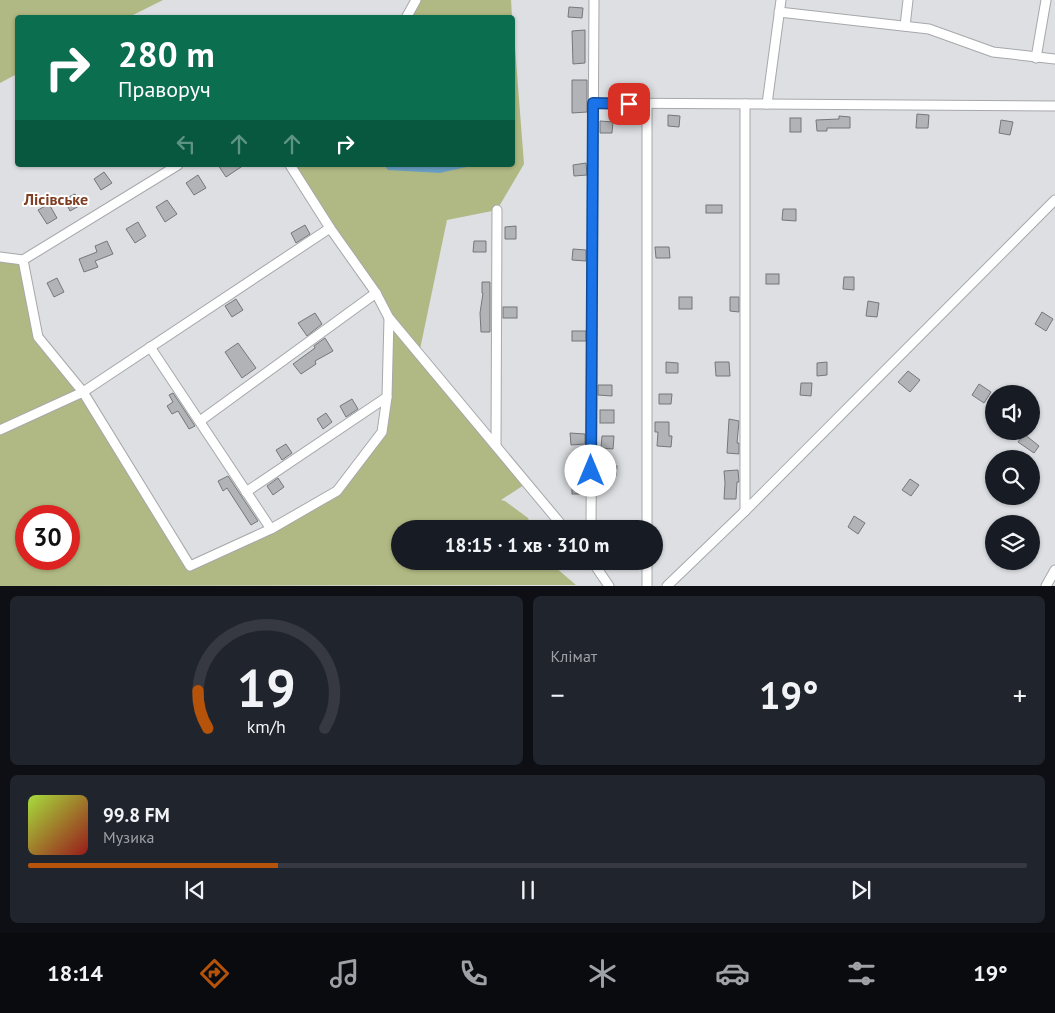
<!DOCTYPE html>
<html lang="uk">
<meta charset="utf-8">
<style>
:root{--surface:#171b24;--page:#20242c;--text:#f1f3f6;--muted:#9ea1a6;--line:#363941;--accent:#b45309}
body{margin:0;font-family:"PT Sans",sans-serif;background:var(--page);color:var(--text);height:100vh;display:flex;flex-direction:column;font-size:19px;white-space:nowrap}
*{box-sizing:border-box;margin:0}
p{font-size:16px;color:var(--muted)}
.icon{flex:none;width:28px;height:28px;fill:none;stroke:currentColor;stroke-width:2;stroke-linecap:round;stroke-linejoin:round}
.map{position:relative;height:586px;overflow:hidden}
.side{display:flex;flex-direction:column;gap:10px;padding:10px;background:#0d0f14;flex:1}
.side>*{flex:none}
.banner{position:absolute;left:15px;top:15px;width:500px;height:152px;border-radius:5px;box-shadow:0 1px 4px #0004;background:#0b6e4f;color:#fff;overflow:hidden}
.tools{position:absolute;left:985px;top:385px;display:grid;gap:10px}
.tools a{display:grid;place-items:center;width:55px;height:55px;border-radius:50%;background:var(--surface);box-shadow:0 1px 4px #0004;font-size:25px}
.speed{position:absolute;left:15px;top:505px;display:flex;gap:10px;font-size:25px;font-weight:700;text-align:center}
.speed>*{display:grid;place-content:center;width:65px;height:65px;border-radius:50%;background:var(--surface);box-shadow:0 1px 4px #0004;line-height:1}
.speed .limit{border:8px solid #d22;background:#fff;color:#111}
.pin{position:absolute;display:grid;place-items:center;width:42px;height:42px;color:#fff;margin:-21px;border-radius:10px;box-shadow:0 2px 8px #0006}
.me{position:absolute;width:55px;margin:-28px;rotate:0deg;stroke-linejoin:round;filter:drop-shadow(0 0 4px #0008)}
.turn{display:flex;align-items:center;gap:18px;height:105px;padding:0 20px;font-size:22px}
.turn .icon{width:65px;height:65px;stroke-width:2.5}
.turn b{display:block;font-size:35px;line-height:42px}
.lanes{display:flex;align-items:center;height:48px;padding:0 20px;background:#0003;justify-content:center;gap:25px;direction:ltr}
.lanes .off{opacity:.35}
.big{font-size:38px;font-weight:700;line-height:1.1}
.side .widget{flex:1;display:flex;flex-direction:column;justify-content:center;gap:8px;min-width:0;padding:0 18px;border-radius:8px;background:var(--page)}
.side .dial{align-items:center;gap:0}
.dial svg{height:130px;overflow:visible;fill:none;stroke:var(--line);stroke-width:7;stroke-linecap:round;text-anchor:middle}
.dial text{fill:var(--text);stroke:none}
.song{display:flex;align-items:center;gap:15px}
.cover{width:60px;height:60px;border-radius:8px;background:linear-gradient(135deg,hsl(80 70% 55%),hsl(0 70% 35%))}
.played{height:5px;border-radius:2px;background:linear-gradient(90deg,var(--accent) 25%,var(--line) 25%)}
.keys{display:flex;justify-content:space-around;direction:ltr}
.heat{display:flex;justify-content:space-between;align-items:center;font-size:28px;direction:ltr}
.side .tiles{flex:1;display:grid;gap:10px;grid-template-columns:1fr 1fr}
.widget:last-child{grid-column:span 2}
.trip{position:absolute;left:391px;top:520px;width:272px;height:50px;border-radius:25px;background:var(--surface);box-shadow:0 1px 4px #0004;font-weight:700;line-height:50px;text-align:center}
.tab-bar{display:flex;height:80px;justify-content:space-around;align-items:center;background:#090b0e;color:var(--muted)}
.tab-bar .icon{width:35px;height:35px}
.tab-bar .on{color:var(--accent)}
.tab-bar b{font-size:22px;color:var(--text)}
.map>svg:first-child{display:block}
.green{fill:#b0b983;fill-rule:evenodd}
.water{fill:#6ba0c5}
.building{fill:#b1b3b6;stroke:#75777a}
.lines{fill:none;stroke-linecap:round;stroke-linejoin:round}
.minor-casing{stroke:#a6a8ab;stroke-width:11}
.minor{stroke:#fff;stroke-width:9}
.route-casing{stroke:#114b97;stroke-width:12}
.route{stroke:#1a73e8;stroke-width:9}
.labels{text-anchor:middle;stroke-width:4;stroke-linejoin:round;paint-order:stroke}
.quarter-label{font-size:16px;font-weight:bold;fill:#7f3e21;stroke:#fff}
</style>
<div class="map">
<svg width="1055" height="586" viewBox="0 0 1055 586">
<rect width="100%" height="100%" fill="#dddfe2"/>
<!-- green -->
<g class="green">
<polygon points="0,0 163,0 129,17 18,18 17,74 0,83"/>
<polygon points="416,0 511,0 512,17 406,18"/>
<path d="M513 22 524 164 497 210 447 220 419 354 527 483 501 500 505 501 528 518 532 529H400V561H548L576 585 0 586V257L23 260 38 337 83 392 190 566 337 491 382 432 389 318 290 165H512ZM26 516H69V559H26Z"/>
</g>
<!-- water -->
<polygon class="water" points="384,165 475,165 440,173 388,170"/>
<!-- building -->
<g class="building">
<polygon points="569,7 583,8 582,18 568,17"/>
<polygon points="585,30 585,63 573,64 572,31"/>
<polygon points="572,80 587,80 587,112 572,113"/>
<polygon points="917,114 929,115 928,128 916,128"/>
<polygon points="668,115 680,116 679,127 668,126"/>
<polygon points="839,116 850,117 850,128 827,128 827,131 817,131 816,120 839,119"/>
<rect x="790" y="118" width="11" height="14"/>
<polygon points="1001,120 1013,122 1010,135 999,133"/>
<polygon points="600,121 613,122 612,133 600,133"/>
<polygon points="586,163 587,175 574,176 573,165"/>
<polygon points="218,165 244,165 226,177"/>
<polygon points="104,172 112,183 101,190 94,179"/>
<polygon points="198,175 206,188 194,195 186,183"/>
<polygon points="75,194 81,205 70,211 64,199"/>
<polygon points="167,200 177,214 165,222 156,207"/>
<polygon points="49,204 57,218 47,224 38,210"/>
<rect x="706" y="205" width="16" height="8"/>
<polygon points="783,209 796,209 796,221 782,220"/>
<polygon points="138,222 146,236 135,243 126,229"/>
<polygon points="305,225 310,234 296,243 291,233"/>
<polygon points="516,226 516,239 505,239 505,227"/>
<polygon points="107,241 113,254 95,261 98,267 84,272 79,259 97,252 95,246"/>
<polygon points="474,241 486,241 486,252 473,252"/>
<polygon points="655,247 669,247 670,258 656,258"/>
<polygon points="573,249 586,250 586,261 572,260"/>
<rect x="766" y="274" width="13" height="10"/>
<polygon points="844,277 854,277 854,290 843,289"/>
<polygon points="57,278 64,292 54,297 47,283"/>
<polygon points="482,282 490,282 490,332 481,332 480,313 483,293 482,293"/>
<rect x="679" y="297" width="13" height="12"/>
<polygon points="730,297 739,297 739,312 730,311"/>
<polygon points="236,299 243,310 232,317 225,306"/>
<polygon points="868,301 879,303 877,317 866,316"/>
<rect x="503" y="307" width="14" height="11"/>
<polygon points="1042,312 1053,319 1046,331 1035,324"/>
<polygon points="315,313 322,324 307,336 298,323"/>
<rect x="572" y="331" width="14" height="10"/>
<polygon points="325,338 333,351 315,361 316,364 301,374 293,364 315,348 314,346"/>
<polygon points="238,343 256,368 242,378 225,352"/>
<polygon points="666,362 678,363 678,373 666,373"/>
<polygon points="715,362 729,362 730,376 716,376"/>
<polygon points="827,362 827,375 817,376 817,363"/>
<polygon points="908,371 920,380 910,392 898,382"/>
<polygon points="801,383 812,383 811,396 800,395"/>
<polygon points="979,384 991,392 984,403 972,395"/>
<polygon points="598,385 612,385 612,396 598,395"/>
<polygon points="173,393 195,426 189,429 178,411 172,414 167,406 173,402 169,395"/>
<polygon points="659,394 672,394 671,404 659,404"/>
<polygon points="352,399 358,409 346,417 340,406"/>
<rect x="600" y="410" width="14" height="13"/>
<polygon points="326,413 332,422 323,429 317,419"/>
<polygon points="729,419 739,421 737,443 739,443 739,454 727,453"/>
<polygon points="655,422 669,422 669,436 672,436 671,447 657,446 658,432 655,432"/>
<polygon points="570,433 585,434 585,444 571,445"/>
<polygon points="1024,434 1039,446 1034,453 1018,442"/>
<polygon points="602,436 614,436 613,449 601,448"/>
<polygon points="286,444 292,453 282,460 276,450"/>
<polygon points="603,464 617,466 616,476 602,475"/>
<polygon points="738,470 739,482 737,482 736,499 724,499 725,483 724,471"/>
<polygon points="228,476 258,521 251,525 227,488 223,491 218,481"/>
<polygon points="278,478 284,487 273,495 267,486"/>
<polygon points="910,479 919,485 911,496 902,490"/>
<rect x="572" y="482" width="13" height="12"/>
<polygon points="854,516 865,523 858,534 848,527"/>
</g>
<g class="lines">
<!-- minor casing -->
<g class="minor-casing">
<g id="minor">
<polyline points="779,12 929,29 993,52 1055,59"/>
<polyline points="406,18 416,0"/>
<polyline points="905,26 908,0"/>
<polyline points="1036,58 1046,0"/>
<polyline points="593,103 1055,106"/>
<polyline points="647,104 647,529"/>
<polyline points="767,104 781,0"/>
<polyline points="290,165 330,228 376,293 389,318 565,529"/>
<polyline points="0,257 23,260 178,165"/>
<polyline points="23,260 38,337 83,392 190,566 271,529 337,491 382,432 387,397 389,318"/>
<polyline points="150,347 271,529"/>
<polyline points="200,421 376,293"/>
<polyline points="0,430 83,392 330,228"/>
<polyline points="496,446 497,210"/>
<polyline points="246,492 387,397"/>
<polyline points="745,511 745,104"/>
<polyline points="591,529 594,0"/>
<polyline points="592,561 609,586"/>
<polyline points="647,561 647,586"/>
<polyline points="667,586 745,511 1055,200"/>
<polyline points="1046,586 1055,570"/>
</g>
</g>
<!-- minor -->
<use href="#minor" class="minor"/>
</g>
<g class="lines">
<!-- route casing -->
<g class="route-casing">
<polyline id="route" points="591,471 593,103 629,104"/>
</g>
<!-- route -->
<use href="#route" class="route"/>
</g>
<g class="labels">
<!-- quarter labels -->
<g class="quarter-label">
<text x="56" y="205">Лісівське</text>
</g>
</g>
</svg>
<div class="tools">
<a><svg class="icon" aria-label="sound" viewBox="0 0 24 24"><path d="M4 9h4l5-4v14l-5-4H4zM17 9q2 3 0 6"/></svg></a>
<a><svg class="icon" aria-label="search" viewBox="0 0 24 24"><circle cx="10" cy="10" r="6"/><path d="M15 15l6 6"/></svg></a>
<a><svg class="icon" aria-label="layers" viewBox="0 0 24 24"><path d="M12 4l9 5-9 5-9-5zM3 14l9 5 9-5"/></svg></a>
</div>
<div class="speed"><div class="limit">30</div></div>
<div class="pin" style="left:629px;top:104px;background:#d93025"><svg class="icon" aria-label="arrive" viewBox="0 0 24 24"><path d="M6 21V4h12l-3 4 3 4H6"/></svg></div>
<svg class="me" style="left:591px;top:471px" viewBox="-20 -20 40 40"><circle r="19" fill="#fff"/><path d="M0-13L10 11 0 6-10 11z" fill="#1a73e8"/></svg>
<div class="trip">18:15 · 1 хв · 310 m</div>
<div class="banner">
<div class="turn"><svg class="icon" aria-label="right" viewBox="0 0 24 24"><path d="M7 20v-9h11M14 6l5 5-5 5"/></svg><div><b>280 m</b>Праворуч</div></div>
<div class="lanes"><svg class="icon off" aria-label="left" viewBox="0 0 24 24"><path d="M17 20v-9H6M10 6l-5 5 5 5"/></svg><svg class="icon off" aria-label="ahead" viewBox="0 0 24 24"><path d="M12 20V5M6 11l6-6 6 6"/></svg><svg class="icon off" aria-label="ahead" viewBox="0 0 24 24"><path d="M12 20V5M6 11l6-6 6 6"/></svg><svg class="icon" aria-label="right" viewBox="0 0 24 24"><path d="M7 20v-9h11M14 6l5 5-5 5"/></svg></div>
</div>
</div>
<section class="side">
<div class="tiles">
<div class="widget dial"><svg viewBox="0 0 100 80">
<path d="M14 69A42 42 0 1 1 86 69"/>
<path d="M14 69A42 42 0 0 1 8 46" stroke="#b45309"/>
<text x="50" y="56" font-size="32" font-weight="700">19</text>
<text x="50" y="72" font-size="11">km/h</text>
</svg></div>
<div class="widget"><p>Клімат</p>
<div class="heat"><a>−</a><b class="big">19°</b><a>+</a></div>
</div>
<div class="widget">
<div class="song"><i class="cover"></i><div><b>99.8 FM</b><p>Музика</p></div></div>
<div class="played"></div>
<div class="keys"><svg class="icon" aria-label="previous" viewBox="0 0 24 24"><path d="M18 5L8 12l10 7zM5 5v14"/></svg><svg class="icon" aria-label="pause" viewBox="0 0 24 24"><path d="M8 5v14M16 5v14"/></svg><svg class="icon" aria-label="next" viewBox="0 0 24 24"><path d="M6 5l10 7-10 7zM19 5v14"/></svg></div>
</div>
</div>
</section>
<nav class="tab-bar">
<b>18:14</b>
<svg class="icon on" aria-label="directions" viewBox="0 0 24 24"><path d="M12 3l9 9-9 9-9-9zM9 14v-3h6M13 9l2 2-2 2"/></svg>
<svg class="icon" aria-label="music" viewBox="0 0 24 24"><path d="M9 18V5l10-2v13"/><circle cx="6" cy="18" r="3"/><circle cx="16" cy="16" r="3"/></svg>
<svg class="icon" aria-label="phone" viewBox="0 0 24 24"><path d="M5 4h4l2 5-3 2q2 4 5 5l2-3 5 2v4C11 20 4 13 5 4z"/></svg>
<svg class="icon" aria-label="climate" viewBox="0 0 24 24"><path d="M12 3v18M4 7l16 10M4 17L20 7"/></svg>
<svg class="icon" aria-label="car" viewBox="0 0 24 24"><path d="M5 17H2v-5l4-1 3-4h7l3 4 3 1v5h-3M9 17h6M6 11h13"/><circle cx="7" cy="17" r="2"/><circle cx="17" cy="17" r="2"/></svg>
<svg class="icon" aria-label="filters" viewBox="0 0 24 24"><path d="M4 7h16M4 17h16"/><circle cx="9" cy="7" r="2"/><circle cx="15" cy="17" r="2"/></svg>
<b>19°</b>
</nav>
